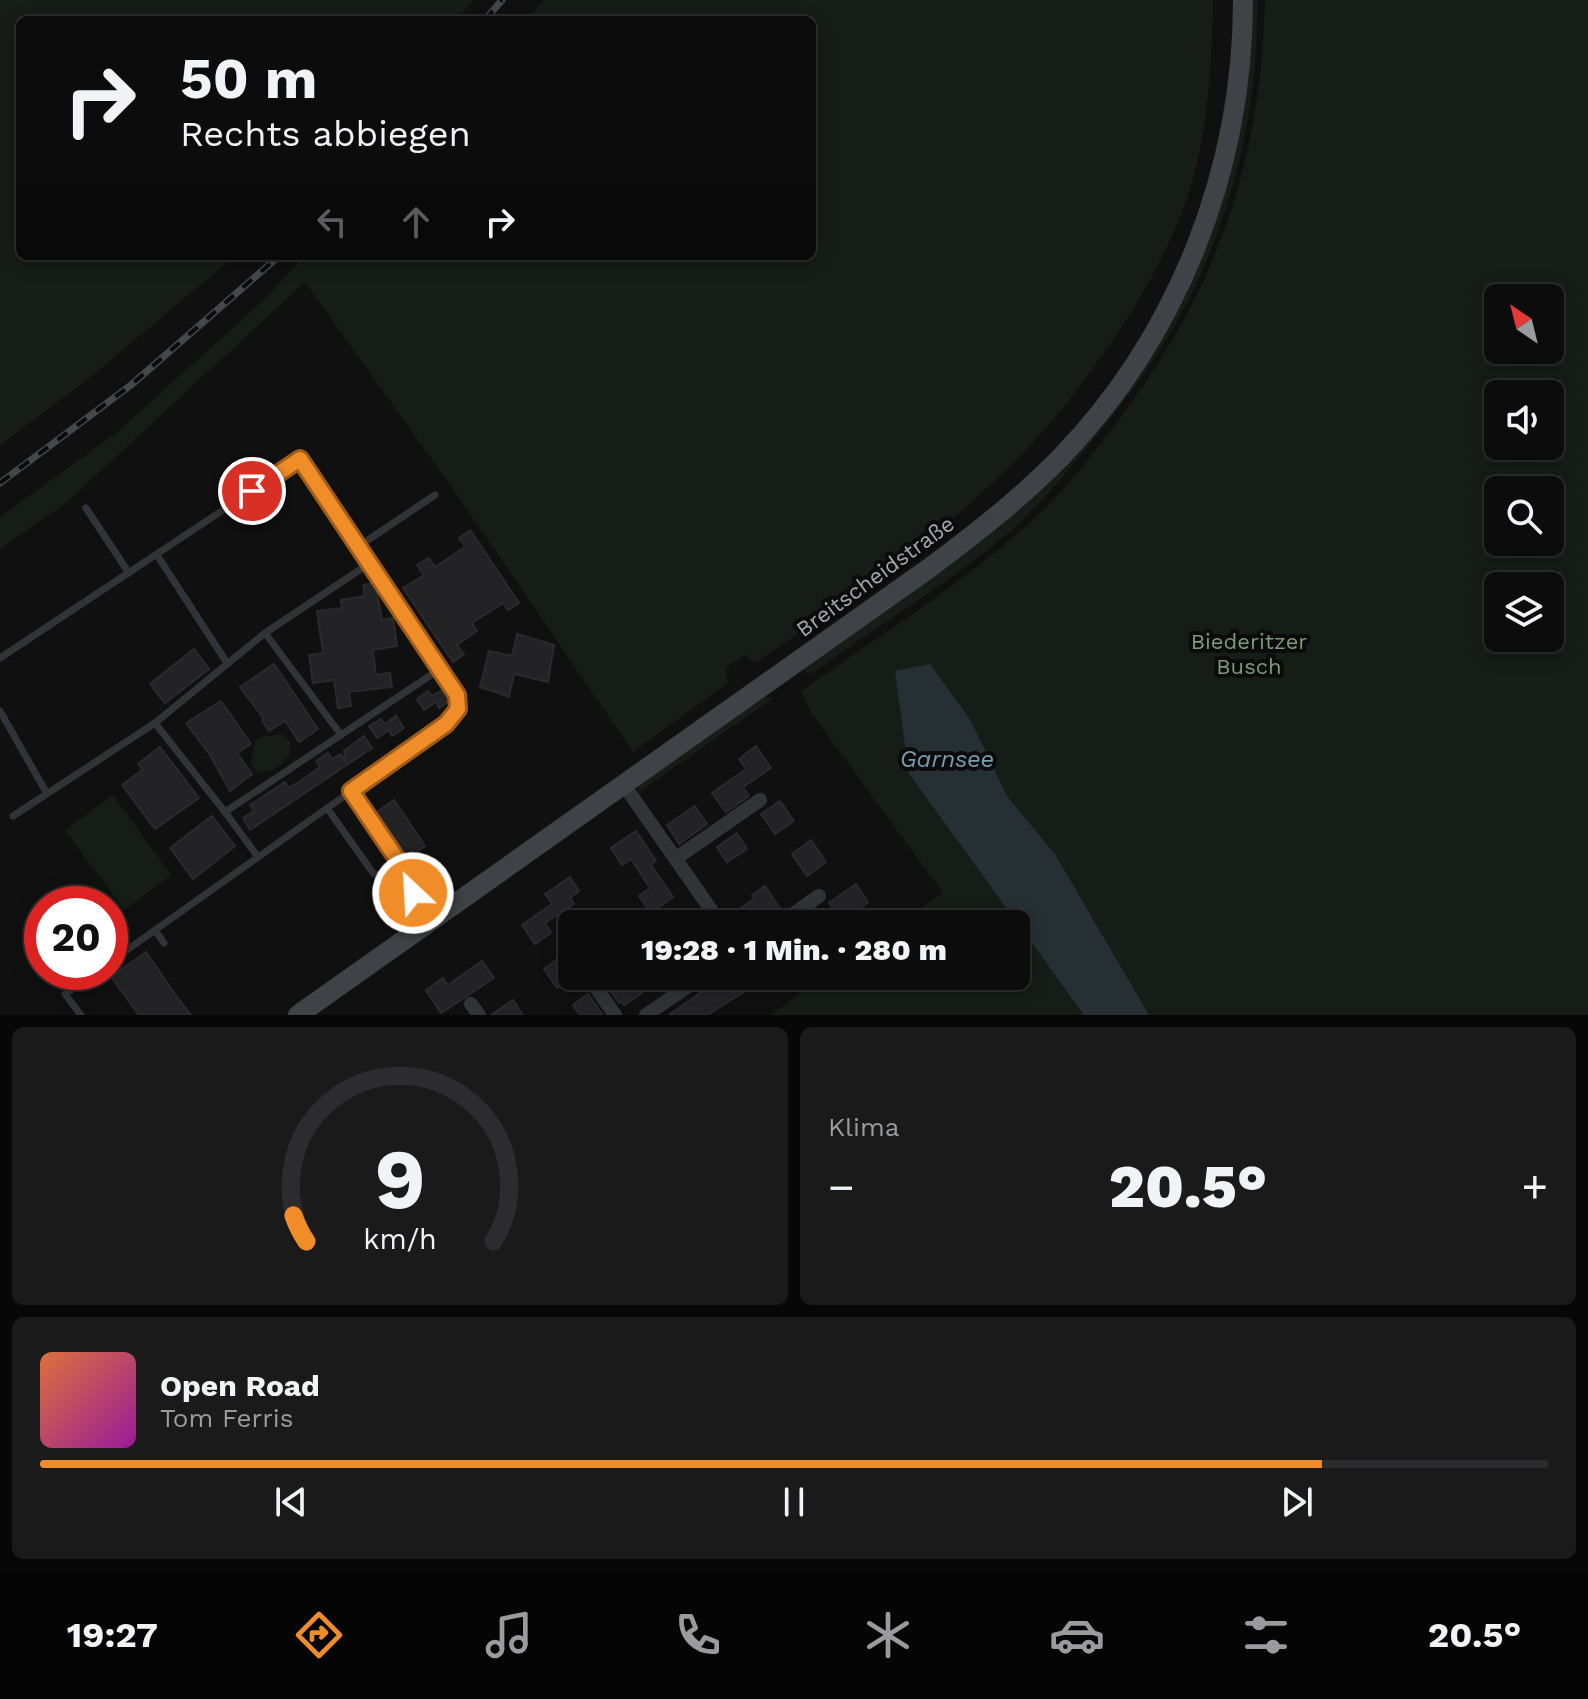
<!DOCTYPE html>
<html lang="de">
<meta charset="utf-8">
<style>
:root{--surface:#0c0c0d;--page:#1a1a1b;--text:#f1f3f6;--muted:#9a9b9d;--line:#2c2c2e;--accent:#f18d28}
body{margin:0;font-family:"Work Sans",sans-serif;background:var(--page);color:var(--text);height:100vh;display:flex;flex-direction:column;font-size:30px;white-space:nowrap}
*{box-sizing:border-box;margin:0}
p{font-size:26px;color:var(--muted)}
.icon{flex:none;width:44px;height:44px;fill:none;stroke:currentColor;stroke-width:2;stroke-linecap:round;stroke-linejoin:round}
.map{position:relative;height:1015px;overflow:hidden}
.sheet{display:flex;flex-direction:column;gap:12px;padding:12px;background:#070707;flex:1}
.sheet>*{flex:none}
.banner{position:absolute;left:16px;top:16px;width:800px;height:244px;border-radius:12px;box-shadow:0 4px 20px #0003,0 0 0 2px var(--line);background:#0c0c0d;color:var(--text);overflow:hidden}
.needle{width:52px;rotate:325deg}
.buttons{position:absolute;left:1484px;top:284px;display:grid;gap:16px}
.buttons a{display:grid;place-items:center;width:80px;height:80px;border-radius:12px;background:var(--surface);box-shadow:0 4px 20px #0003,0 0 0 2px var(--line);font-size:40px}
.speed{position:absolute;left:24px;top:886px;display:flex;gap:16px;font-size:40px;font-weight:700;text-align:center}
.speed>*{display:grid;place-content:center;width:104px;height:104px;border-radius:50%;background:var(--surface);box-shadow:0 4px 20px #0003,0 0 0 2px var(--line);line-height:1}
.speed .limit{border:12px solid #d22;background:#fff;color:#111}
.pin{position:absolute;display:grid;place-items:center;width:68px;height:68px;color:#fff;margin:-34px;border:4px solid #fff;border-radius:50%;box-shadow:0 2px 8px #0007}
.me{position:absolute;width:88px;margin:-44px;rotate:335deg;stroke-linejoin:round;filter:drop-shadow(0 0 6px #0008)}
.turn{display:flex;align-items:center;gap:28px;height:168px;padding:0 32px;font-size:36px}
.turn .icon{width:104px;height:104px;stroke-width:2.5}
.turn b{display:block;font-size:56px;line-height:68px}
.lanes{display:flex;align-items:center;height:76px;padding:0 32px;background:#0003;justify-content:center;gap:40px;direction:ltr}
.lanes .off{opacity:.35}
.big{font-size:60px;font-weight:800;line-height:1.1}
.sheet .card{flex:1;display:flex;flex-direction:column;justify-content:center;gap:12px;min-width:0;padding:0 28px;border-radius:12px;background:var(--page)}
.sheet .dial{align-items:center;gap:0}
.dial svg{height:208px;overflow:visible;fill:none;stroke:var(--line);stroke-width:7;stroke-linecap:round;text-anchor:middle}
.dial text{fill:var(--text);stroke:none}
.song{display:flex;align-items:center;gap:24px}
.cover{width:96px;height:96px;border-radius:12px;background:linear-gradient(135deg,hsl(20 70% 55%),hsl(300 70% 35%))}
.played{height:8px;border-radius:4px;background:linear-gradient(90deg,var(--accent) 85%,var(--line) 85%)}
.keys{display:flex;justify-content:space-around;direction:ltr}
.heat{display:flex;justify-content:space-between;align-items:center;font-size:44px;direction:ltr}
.sheet .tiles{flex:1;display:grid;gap:12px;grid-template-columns:1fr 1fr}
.card:last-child{grid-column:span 2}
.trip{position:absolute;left:558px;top:910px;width:472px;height:80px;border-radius:12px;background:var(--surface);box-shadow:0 4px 20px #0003,0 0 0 2px var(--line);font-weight:800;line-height:80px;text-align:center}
.tabs{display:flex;height:128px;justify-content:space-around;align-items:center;background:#050505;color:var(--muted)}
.tabs .icon{width:56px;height:56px}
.tabs .selected{color:var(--accent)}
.tabs b{font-size:36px;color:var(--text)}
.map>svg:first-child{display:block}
.green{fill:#161c16;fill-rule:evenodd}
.water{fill:#263034}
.building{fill:#232325;stroke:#2a2a2d;stroke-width:2}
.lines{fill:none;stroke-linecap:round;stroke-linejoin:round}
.lane{stroke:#313336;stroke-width:7}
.street{stroke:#313336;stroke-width:14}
.secondary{stroke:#3f4246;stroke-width:20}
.rail-casing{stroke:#44474b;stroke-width:7}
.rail{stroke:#0b0b0c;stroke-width:4;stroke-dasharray:12;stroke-linecap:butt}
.route-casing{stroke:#9d5c1a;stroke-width:20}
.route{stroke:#f18d28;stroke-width:14}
.labels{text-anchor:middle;stroke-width:8;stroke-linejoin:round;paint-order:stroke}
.street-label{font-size:22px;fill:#a1a9b2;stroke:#0b0b0c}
.park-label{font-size:22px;fill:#7b9d77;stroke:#0b0b0c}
.water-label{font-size:24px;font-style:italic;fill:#779dae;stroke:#0b0b0c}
</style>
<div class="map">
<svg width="1588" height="1015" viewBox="0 0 1588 1015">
<rect width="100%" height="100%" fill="#101011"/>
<!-- green -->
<g class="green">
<polygon points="0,0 473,0 456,20 20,20 20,256 235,256 88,379 0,445"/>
<path d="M544 0H1213C1212 57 1209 113 1196 168 1180 230 1148 289 1112 341 1089 374 1066 407 1038 437 957 526 854 596 755 663L745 655 726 668 728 683 633 752 451 486 305 282 66 503 0 549V517L116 433 266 298 305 256H812V20H527Z"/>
<path d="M1252 0H1257C1259 119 1227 240 1165 342 1144 377 1119 408 1093 440 1066 473 1040 506 1007 534 947 584 878 626 814 672L808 674 804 670 808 664 1094 431C1107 416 1121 401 1133 384 1190 304 1233 195 1245 97 1250 65 1250 32 1252 0Z"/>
<path d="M1265 0H1588V1015H1149L1055 854 1007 796 971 721 909 774 1084 1015H770L826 976H1016V924H899L943 893 812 714 801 691C883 633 982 572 1052 501 1075 478 1095 451 1114 426 1215 295 1261 165 1265 0ZM1498 298H1550V350H1498ZM1498 394H1550V446H1498ZM1498 490H1550V542H1498ZM1498 586H1550V638H1498Z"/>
<polygon points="767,697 773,698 638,793 639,786 759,700"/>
<path d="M282 734 290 742V754C281 765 273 773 258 773L251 763 255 741 261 737Z"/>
<polygon points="113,795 171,875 124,910 65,830"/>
</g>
<!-- water -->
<polygon class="water" points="930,664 971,721 1007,796 1055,854 1149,1015 1084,1015 909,774 895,671"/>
<!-- building -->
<g class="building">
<polygon points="470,530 519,603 508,610 503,603 472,623 477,631 457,645 464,654 453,662 403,588 424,575 417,565 429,558 435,567 465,547 459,538"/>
<polygon points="375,583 382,620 393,618 397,646 373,650 376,675 390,673 392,687 349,692 351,706 338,708 334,680 313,683 309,655 323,653 317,611 342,608 341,600 365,596 363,585"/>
<polygon points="517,634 554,645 548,682 514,674 509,697 480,687 489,651 512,656"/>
<polygon points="194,649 209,669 165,703 150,684"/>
<polygon points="274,664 318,729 299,742 285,721 269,731 262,720 264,719 240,687"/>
<polygon points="444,689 451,700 439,708 436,702 424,710 417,699 428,691 432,696"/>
<polygon points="221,701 251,744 237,753 252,774 230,791 210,755 186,723"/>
<polygon points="396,716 404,728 392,736 389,730 377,738 369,726 381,719 385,724"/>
<polygon points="364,736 372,748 250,830 243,818 254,811 250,805 285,782 289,788 309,775 320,767 316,761 328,753 332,759 340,754 345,760 344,751"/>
<polygon points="756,746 771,768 743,787 749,796 726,812 712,793 746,769 739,759"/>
<polygon points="160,747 199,798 155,829 122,785 142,770 138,764"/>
<polygon points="394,800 425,846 405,860 374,814"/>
<polygon points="780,801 794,821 775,834 761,814"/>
<polygon points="695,806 707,824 679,844 667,825"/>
<polygon points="212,816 235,846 193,879 170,848"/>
<polygon points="636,831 656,861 651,865 673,897 651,913 639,896 650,888 631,859 622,865 611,848"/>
<polygon points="737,833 747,849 727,862 717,847"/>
<polygon points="811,840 826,862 807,876 792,854"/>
<polygon points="570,877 579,891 570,898 574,904 545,923 551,933 535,944 522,925 552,904 545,894"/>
<polygon points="856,884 868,902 842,921 829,903"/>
<polygon points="765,886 781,910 773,916 769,924 752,924 741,908 754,899 752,895"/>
<polygon points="146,952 175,994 191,1015 139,1015 111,977"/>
<polygon points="562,956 574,976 557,988 544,969"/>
<polygon points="482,961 494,978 441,1013 426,990 443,978 448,985"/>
<polygon points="625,976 630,976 642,993 624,1005 621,1001 619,1003 608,987"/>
<polygon points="724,976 769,976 707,1015 669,1015"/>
<polygon points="588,994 602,1014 602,1015 580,1015 573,1005"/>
<polygon points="513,1000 523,1015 491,1015"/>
</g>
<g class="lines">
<!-- lane -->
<g class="lane">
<polyline points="86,508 129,573"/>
<polyline points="359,546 435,495"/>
<polyline points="157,555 227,663"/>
<polyline points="265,633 341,735"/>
<polyline points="0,658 300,459 457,695 458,709 446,724 110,962"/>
<polyline points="0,711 46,792"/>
<polyline points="351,791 397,859 413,893 430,919"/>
<polyline points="327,808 373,873 413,893"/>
<polyline points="225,812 155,723 265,633 370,563"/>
<polyline points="13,816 155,723"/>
<polyline points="258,857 225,812 440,669"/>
<polyline points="155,930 164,943"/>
<polyline points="81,1015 65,994 96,972"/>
</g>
<!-- street -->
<g class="street">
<polyline points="624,785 721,924"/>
<polyline points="675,859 760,800"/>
<polyline points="779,924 819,896"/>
<polyline points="588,976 615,1015"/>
<polyline points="471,1004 479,1015"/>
<polyline points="646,1015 703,976"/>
</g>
<!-- secondary -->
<path class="secondary" d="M298 1015 928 569C975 534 1021 498 1062 456 1179 334 1243 169 1243 0"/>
<!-- rail casing -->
<g class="rail-casing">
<g id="rail">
<polyline points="485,20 502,0"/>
<polyline points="0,483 131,385 279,256"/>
</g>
</g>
<!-- rail -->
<use href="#rail" class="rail"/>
</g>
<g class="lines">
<!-- route casing -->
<g class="route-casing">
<polyline id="route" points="252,491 300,459 457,695 458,709 446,724 351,791 397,859 413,893"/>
</g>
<!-- route -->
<use href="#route" class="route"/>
</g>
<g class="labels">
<!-- street labels -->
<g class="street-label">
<text transform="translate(875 576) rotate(-36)" y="8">Breitscheidstraße</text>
</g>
<!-- park labels -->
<g class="park-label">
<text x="1249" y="649">Biederitzer<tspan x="1249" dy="25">Busch</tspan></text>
</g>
<!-- water labels -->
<g class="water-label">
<text x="947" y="767">Garnsee</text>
</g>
</g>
</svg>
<div class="buttons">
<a><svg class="needle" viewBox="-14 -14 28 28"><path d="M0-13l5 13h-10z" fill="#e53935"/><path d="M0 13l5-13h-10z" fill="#9a9b9d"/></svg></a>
<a><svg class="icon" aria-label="sound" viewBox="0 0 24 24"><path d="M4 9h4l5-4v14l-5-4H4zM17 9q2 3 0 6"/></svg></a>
<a><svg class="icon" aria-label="search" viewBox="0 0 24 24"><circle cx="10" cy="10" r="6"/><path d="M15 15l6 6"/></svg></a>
<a><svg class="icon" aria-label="layers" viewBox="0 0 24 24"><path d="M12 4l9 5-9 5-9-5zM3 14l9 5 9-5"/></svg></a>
</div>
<div class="speed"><div class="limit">20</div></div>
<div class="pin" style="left:252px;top:491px;background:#d93025"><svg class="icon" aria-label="arrive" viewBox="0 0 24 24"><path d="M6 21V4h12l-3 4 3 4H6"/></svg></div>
<svg class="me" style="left:413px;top:893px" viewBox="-20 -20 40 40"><circle r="17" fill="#f18d28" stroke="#fff" stroke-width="3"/><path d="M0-11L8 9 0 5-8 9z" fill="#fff"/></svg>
<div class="trip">19:28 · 1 Min. · 280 m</div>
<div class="banner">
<div class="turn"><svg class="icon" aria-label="right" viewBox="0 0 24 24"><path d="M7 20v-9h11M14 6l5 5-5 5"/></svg><div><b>50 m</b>Rechts abbiegen</div></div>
<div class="lanes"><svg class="icon off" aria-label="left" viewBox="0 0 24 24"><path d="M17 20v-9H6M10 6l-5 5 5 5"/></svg><svg class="icon off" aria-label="ahead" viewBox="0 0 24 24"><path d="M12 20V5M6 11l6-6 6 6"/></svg><svg class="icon" aria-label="right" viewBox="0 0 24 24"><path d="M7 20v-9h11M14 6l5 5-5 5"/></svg></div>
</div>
</div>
<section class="sheet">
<div class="tiles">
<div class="card dial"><svg viewBox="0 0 100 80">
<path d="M14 69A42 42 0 1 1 86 69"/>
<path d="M14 69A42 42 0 0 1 9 59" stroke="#f18d28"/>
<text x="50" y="56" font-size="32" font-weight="700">9</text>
<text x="50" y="72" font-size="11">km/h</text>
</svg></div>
<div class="card"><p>Klima</p>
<div class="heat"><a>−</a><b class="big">20.5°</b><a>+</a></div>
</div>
<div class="card">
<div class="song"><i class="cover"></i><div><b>Open Road</b><p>Tom Ferris</p></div></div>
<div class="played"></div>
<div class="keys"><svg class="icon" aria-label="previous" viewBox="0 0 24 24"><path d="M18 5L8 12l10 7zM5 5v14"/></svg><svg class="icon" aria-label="pause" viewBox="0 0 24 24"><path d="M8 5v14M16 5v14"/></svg><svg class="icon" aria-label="next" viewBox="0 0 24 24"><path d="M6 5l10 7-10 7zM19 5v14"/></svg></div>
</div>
</div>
</section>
<nav class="tabs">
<b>19:27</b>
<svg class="icon selected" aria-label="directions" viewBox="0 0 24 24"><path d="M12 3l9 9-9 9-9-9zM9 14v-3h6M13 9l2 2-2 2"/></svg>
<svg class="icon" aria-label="music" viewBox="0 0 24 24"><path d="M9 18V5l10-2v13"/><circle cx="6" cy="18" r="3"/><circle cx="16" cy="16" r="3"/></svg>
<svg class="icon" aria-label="phone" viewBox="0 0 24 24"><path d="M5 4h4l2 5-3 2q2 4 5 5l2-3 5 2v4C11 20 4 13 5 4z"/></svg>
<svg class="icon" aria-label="climate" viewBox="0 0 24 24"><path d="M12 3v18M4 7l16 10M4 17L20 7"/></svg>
<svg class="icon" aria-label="car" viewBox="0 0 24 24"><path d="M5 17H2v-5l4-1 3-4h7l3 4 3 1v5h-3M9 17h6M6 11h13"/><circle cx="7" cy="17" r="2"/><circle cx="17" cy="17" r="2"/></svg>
<svg class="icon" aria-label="filters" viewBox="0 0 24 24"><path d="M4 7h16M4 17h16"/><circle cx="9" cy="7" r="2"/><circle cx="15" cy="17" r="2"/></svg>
<b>20.5°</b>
</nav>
